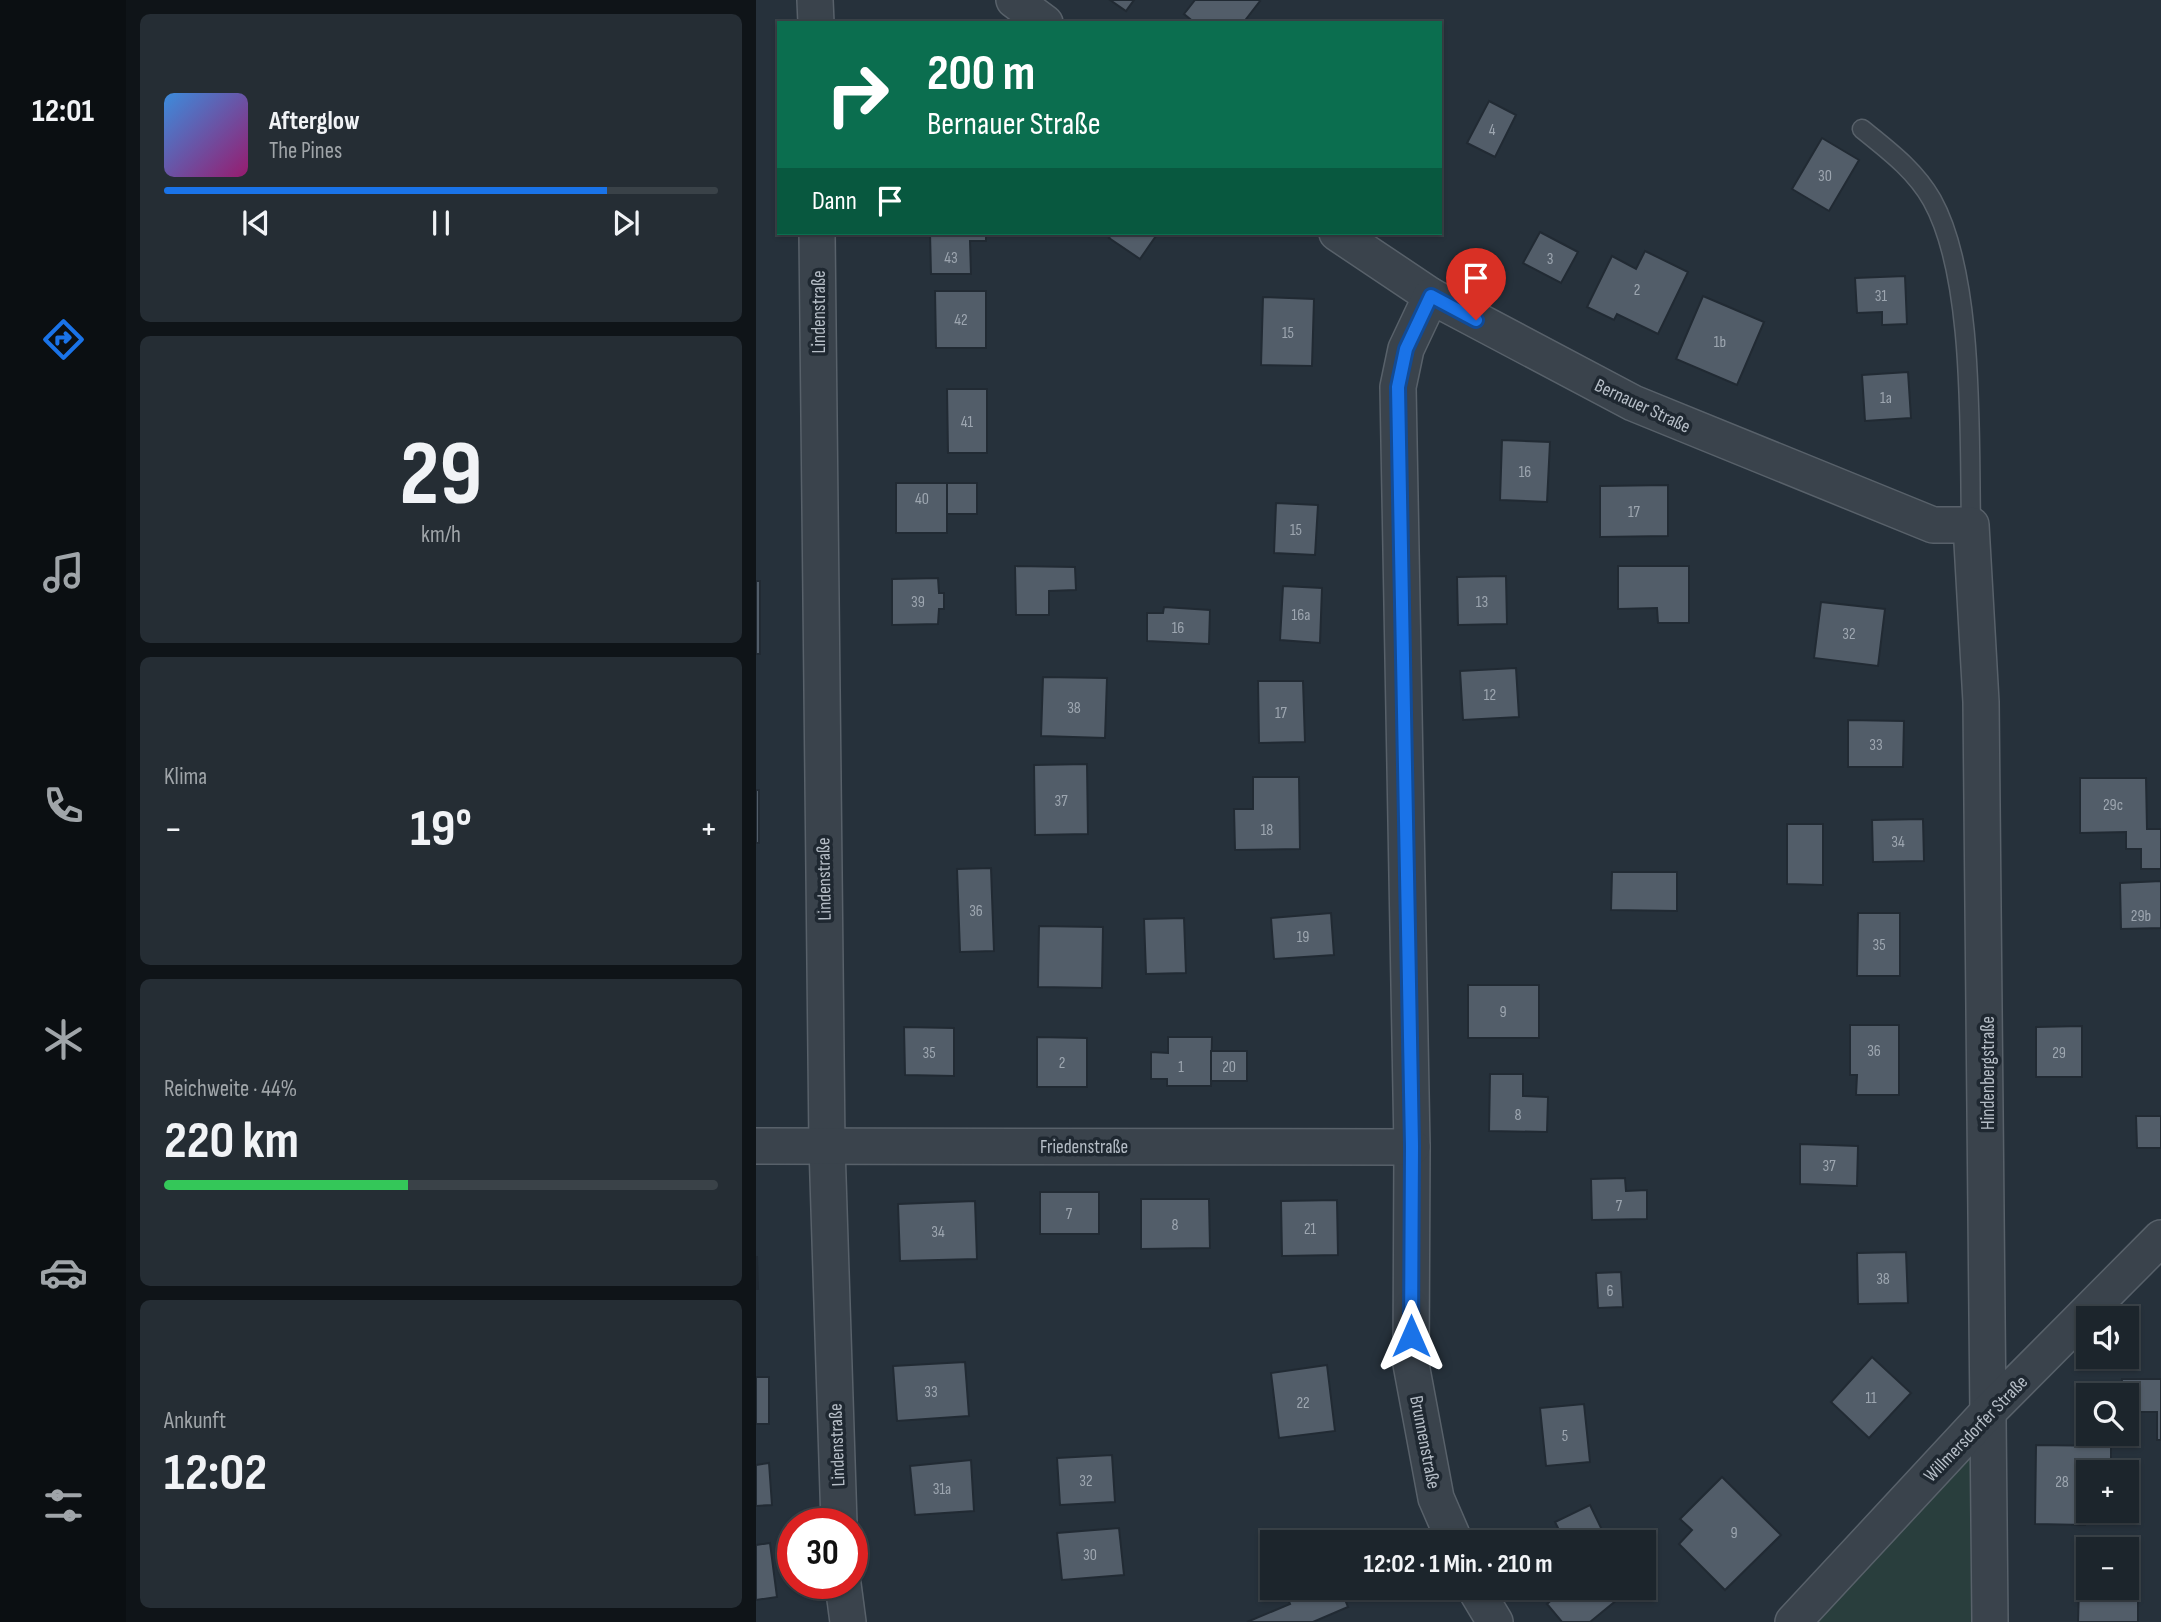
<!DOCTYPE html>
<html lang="de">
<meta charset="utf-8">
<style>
:root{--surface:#1c252c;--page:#252d34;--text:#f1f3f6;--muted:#a0a5a9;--line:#3a4248;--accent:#1a73e8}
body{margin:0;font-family:"Sofia Sans Condensed",sans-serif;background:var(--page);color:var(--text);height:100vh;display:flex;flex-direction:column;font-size:26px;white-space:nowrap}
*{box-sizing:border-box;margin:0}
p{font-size:23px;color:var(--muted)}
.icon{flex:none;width:38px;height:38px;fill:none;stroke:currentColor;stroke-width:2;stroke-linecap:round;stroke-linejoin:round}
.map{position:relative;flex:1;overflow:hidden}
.details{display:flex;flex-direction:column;gap:14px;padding:14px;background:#0f1418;width:630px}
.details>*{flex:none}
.banner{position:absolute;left:21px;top:21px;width:665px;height:214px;border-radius:0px;box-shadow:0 2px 5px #0004,0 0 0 2px var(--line);background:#0b6e4f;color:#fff;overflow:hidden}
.fabs{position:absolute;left:1320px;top:1306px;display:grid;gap:14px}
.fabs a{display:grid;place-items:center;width:63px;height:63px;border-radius:0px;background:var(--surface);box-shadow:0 2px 5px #0004,0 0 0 2px var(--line);font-size:35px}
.speed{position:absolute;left:21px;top:1508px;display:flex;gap:14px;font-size:35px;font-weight:700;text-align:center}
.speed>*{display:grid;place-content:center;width:91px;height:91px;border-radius:50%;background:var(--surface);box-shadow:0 2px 5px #0004,0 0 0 2px var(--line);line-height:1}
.speed .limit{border:10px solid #d22;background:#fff;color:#111}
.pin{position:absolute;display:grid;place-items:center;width:60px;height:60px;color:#fff;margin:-72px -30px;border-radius:50% 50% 50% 0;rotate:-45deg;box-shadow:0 0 7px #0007}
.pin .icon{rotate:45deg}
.me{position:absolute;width:77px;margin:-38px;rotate:0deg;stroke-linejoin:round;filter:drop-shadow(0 0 5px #0008)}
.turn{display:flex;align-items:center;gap:24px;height:147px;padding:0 35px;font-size:32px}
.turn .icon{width:91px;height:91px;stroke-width:2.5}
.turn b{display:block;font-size:49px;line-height:60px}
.then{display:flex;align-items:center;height:66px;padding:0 35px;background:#0003;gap:14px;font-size:26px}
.big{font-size:52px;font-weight:700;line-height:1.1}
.details .tile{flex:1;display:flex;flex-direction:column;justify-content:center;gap:10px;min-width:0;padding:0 24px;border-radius:10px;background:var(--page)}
.details .dial{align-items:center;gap:0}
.dial b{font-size:91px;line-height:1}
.song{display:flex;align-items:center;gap:21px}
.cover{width:84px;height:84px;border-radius:10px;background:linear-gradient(135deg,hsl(210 70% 55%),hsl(320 70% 35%))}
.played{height:7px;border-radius:4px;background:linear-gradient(90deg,var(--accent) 80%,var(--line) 80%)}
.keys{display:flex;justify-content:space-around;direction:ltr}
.heat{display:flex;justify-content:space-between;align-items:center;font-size:38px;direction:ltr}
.charge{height:10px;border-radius:5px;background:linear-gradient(90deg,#34c759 44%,var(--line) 0)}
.trip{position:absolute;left:504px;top:1530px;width:396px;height:70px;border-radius:0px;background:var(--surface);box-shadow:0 2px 5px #0004,0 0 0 2px var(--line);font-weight:700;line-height:70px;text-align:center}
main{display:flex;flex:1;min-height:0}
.dock{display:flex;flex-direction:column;width:126px;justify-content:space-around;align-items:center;background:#0b0f12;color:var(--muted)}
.dock .icon{width:49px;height:49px}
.dock .active{color:var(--accent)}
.dock b{font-size:32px;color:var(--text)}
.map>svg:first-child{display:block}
.green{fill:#293e3d}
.building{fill:#525d69;stroke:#212a33;stroke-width:2}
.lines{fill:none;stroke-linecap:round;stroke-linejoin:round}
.service-casing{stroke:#58616a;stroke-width:21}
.minor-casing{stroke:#58616a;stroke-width:38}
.service{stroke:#3a434c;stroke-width:18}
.minor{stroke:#3a434c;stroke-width:35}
.route-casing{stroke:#114b97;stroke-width:18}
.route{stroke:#1a73e8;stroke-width:12}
.labels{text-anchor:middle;stroke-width:7;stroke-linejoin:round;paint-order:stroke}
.number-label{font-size:16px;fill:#9da6b0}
.street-label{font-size:19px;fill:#b6bec7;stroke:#1f2831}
</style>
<main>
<nav class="dock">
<b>12:01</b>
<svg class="icon active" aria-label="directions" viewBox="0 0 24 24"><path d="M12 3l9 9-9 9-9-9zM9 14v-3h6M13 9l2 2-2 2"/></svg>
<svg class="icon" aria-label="music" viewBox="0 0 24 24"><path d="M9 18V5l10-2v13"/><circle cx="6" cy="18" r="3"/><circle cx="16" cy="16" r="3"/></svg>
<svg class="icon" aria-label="phone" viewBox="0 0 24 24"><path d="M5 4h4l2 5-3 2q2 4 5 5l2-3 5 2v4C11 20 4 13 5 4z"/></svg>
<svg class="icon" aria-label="climate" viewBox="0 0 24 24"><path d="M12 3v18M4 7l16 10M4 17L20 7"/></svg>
<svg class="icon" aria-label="car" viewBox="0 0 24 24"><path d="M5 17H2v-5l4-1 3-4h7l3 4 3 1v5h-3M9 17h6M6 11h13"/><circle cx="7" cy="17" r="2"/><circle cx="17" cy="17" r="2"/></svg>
<svg class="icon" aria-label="filters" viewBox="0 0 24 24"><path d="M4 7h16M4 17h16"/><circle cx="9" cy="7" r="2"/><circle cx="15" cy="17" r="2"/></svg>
</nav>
<section class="details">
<div class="tile">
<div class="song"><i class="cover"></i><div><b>Afterglow</b><p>The Pines</p></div></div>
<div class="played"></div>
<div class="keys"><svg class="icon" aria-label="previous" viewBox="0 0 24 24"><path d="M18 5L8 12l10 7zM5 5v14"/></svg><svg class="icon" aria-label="pause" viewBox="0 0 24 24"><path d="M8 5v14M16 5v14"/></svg><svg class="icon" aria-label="next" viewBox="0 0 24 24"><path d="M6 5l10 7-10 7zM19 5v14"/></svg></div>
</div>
<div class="tile dial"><b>29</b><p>km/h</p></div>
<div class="tile"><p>Klima</p>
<div class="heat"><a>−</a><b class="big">19°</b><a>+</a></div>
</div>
<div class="tile"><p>Reichweite · 44%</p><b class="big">220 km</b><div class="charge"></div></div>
<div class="tile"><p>Ankunft</p><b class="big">12:02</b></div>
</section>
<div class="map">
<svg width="1405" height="1622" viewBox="0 0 1405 1622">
<rect width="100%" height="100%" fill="#26313b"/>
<!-- green -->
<polygon class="green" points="1215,1451 1217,1622 1058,1622"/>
<!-- building -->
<g class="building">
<polygon points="354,0 378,0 370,11"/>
<polygon points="439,0 503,0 504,1 487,23 439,23 428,14"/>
<polygon points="733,101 760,115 739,157 711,143"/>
<polygon points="1066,138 1103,160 1073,211 1036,189"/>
<polygon points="784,232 822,252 805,283 767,263"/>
<polygon points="174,233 230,233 230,241 214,241 215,274 175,274"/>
<polygon points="357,233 402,233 384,259 353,238"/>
<polygon points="889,251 932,272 902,334 861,314 858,320 831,307 856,256 880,269"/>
<polygon points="1149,276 1151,324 1126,325 1126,312 1101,313 1099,278"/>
<polygon points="179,291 230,291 230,348 180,348"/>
<polygon points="947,296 1008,322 981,385 920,359"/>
<polygon points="507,297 558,299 556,366 505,365"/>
<polygon points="1152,372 1155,418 1109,421 1106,375"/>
<polygon points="191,389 231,389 231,453 192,453"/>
<polygon points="746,440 794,442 791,502 744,500"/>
<rect x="140" y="483" width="51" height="50"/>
<rect x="191" y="483" width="30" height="31"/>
<polygon points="912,485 912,536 844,537 844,486"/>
<polygon points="520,503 562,505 559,555 518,553"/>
<polygon points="259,566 319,567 320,590 293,591 293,615 260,615"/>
<polygon points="862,566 933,566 933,623 902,623 901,608 862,609"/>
<polygon points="750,576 751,624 702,625 701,577"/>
<polygon points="182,578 183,593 188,593 188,609 183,609 182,624 136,625 136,579"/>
<rect x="0" y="581" width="4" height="73"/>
<polygon points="527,586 566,588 564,643 524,640"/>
<polygon points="1065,602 1129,609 1122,666 1058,658"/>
<polygon points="408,607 454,610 453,644 391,641 391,613 407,613"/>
<polygon points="760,668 763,717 707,720 704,671"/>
<polygon points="287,677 351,678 349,738 285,736"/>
<polygon points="502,681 547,681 549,742 503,743"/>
<polygon points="1092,720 1148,721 1147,767 1092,767"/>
<polygon points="331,764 332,834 279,835 278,765"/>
<polygon points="497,777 543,777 544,849 479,850 478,809 497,809"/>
<polygon points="1324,778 1390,778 1391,829 1405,829 1405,869 1385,869 1385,849 1370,849 1370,832 1324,833"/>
<rect x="0" y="790" width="3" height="53"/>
<polygon points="1167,819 1168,861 1117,862 1116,820"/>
<polygon points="1031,824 1067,824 1067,885 1031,884"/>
<polygon points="235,868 238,951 204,952 201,869"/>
<polygon points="856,872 921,872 921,911 855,910"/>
<polygon points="1405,881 1405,928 1365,929 1364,883"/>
<polygon points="575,913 578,955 518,959 515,918"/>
<polygon points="1102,913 1144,913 1144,976 1101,976"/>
<polygon points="428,918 430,973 390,974 388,919"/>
<polygon points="283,926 347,927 346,988 282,987"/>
<rect x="712" y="985" width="71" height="53"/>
<polygon points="1094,1025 1143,1025 1143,1095 1100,1095 1101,1075 1094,1075"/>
<polygon points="1326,1026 1326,1077 1280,1077 1280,1027"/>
<polygon points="148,1027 198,1028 198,1076 149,1075"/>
<polygon points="281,1037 331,1038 331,1087 281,1087"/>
<polygon points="412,1037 456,1037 455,1086 411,1086 411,1079 395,1079 395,1052 412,1053"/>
<rect x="455" y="1051" width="36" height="30"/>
<polygon points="734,1074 767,1074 767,1096 792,1097 791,1132 733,1131"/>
<polygon points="1380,1116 1405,1116 1405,1148 1381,1148"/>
<polygon points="1044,1144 1102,1146 1101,1186 1044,1184"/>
<polygon points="869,1178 870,1191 891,1190 891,1219 836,1220 835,1179"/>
<rect x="284" y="1192" width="59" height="42"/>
<polygon points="385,1199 453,1199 454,1248 385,1249"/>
<polygon points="581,1200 582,1255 526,1256 525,1201"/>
<polygon points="219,1201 221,1259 144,1261 142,1204"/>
<polygon points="1150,1252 1152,1303 1102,1304 1101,1253"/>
<polygon points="0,1257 1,1257 2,1289 0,1289"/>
<polygon points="865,1272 867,1307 842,1308 840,1273"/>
<polygon points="1116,1357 1155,1393 1113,1438 1075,1402"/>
<polygon points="209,1362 213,1416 141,1421 137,1366"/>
<polygon points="571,1365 579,1431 523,1438 515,1373"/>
<rect x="0" y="1377" width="13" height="47"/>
<polygon points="1366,1379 1405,1379 1405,1440 1401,1440 1401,1412 1370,1412 1370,1395 1365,1395"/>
<polygon points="828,1404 834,1462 790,1466 784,1408"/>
<polygon points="1280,1445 1355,1446 1355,1472 1332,1472 1329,1525 1279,1524"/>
<polygon points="356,1455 359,1502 304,1505 301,1458"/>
<polygon points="215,1460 218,1511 159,1515 154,1466"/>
<polygon points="13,1463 16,1505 0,1506 0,1465"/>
<polygon points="966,1477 1025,1535 969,1590 923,1544 936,1530 924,1519"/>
<polygon points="834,1505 847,1532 828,1542 809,1542 799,1522"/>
<polygon points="363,1528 368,1575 306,1580 301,1533"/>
<polygon points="14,1543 21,1597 0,1600 0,1545"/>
<polygon points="1323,1586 1382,1587 1382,1622 1322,1622"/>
<polygon points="527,1587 584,1587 592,1607 557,1622 491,1622 534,1604"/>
<polygon points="810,1587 871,1587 873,1590 834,1622 806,1622 791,1604"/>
</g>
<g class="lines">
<!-- service casing -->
<g class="service-casing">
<path id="service" d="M1106 129C1132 150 1159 170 1176 200 1219 277 1213 436 1215 525"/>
</g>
<!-- minor casing -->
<g class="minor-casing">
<g id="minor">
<polyline points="59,0 60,23"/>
<polyline points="258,0 289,23"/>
<polyline points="61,233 71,1146 83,1524"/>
<polyline points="581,233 675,296 877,403 1177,525 1215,525 1225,702 1234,1622"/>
<polyline points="675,296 650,349 642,387 656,1147 655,1364 680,1498 699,1542"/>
<polyline points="0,1146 656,1147"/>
<polyline points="87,1584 92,1622"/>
<polyline points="718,1587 739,1622"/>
<polyline points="1037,1622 1233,1411 1405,1238"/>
</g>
</g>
<!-- service -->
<use href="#service" class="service"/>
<!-- minor -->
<use href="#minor" class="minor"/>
</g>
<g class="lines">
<!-- route casing -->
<g class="route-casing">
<polyline id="route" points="655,1336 656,1146 642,387 650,349 675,296 720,320"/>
</g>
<!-- route -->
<use href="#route" class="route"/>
</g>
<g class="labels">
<!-- number labels -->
<g class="number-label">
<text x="736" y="135">4</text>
<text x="1069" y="181">30</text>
<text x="195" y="263">43</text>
<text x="794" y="264">3</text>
<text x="881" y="295">2</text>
<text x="1125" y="301">31</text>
<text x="205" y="325">42</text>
<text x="532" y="338">15</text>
<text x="964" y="347">1b</text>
<text x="1130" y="403">1a</text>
<text x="211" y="427">41</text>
<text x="769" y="477">16</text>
<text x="166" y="504">40</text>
<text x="878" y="517">17</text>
<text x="540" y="535">15</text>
<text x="162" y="607">39</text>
<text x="726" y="607">13</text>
<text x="545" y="620">16a</text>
<text x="422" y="633">16</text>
<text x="1093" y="639">32</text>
<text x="734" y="700">12</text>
<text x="318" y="713">38</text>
<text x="525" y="718">17</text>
<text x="1120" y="750">33</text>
<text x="305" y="806">37</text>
<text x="1357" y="810">29c</text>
<text x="511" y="835">18</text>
<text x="1142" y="847">34</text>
<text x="220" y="916">36</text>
<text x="1385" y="921">29b</text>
<text x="547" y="942">19</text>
<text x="1123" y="950">35</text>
<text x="747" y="1017">9</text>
<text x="1118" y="1056">36</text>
<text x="173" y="1058">35</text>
<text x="1303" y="1058">29</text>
<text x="306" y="1068">2</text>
<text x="425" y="1072">1</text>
<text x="473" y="1072">20</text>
<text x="762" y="1120">8</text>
<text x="1073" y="1171">37</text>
<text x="863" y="1211">7</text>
<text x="313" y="1219">7</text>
<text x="419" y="1230">8</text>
<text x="554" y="1234">21</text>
<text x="182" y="1237">34</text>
<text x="1127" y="1284">38</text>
<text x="854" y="1296">6</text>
<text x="175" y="1397">33</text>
<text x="1115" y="1403">11</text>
<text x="547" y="1408">22</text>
<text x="809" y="1441">5</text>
<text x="330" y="1486">32</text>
<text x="1306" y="1487">28</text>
<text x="186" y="1494">31a</text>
<text x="978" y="1538">9</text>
<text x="334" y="1560">30</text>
</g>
<!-- street labels -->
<g class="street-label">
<text transform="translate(62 312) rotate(-90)" y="7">Lindenstraße</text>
<text transform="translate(887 405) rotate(25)" y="7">Bernauer Straße</text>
<text transform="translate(67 879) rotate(-91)" y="7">Lindenstraße</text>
<text transform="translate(1231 1073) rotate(-90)" y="7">Hindenbergstraße</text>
<text x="328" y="1153">Friedenstraße</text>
<text transform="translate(1219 1428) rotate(-46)" y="7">Willmersdorfer Straße</text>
<text transform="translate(670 1442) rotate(79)" y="7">Brunnenstraße</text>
<text transform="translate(80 1445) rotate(-92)" y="7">Lindenstraße</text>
</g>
</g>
</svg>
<div class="fabs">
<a><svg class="icon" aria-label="sound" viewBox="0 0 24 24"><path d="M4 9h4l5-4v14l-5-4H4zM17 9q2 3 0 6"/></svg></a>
<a><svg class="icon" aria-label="search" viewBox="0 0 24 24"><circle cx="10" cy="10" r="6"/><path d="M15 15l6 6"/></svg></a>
<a>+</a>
<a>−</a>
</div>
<div class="speed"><div class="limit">30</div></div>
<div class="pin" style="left:720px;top:320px;background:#d93025"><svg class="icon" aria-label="arrive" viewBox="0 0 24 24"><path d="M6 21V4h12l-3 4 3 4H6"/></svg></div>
<svg class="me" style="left:655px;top:1336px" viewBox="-20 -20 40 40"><path d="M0-17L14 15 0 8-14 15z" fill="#1a73e8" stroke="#fff" stroke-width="4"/></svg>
<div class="trip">12:02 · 1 Min. · 210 m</div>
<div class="banner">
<div class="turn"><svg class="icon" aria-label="right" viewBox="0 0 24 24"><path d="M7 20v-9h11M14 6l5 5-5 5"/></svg><div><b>200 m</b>Bernauer Straße</div></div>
<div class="then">Dann<svg class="icon" aria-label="arrive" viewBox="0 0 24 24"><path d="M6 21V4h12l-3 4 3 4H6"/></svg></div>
</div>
</div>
</main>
